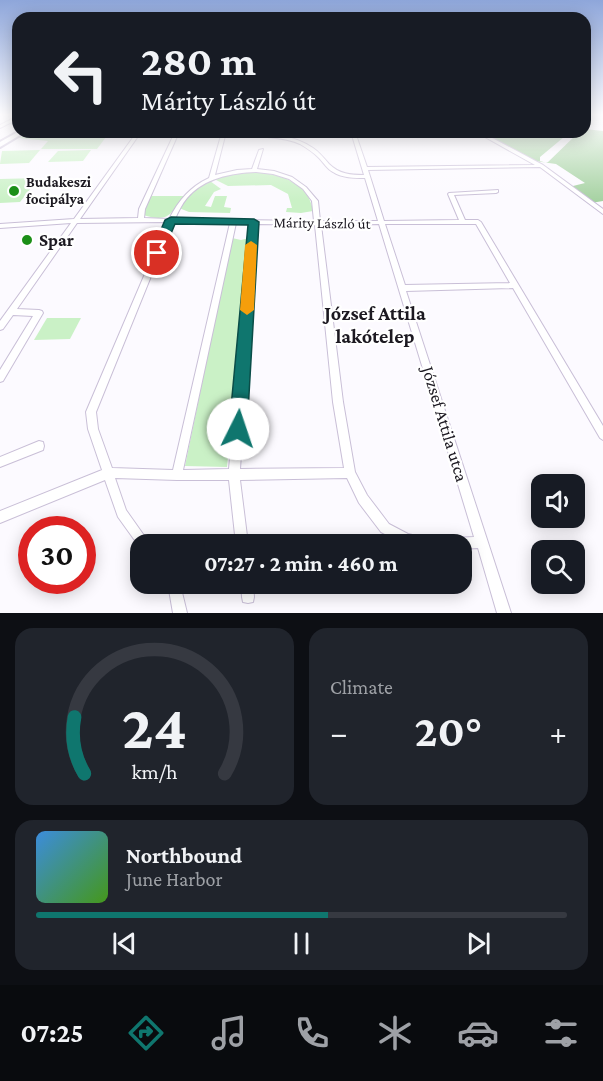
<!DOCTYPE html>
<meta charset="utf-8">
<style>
:root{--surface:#171b24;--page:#20242c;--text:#f1f3f6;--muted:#9ea1a6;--line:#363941;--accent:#0f766e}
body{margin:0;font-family:"Crimson Pro",serif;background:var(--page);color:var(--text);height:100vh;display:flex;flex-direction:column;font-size:22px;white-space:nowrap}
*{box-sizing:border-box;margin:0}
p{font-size:20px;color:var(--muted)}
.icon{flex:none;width:33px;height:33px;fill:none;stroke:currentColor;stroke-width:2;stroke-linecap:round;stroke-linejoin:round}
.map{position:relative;height:613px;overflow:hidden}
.details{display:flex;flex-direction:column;gap:15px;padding:15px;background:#0d0f14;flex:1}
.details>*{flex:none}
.banner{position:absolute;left:12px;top:12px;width:579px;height:126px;border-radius:18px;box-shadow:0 3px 15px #0003;background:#171b24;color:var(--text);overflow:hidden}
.fabs{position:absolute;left:531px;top:474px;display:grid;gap:12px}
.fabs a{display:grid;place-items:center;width:54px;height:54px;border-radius:12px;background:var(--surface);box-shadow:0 3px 15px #0003;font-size:30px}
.speed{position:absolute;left:18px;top:516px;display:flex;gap:12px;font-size:30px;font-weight:700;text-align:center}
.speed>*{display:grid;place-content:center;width:78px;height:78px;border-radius:50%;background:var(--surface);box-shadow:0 3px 15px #0003;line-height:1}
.speed .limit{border:9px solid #d22;background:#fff;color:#111}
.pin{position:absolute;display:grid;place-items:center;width:51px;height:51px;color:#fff;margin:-26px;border:3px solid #fff;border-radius:50%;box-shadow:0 2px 6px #0007}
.me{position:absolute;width:66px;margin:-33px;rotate:4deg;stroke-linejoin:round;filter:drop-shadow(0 0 4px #0008)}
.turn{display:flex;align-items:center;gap:21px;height:126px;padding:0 30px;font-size:27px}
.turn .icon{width:78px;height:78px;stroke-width:2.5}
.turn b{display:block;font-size:42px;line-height:51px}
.big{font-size:45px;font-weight:700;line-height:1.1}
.details .card{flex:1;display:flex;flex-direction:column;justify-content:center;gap:9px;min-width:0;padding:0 21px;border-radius:18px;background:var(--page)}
.details .dial{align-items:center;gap:0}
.dial svg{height:156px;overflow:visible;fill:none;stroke:var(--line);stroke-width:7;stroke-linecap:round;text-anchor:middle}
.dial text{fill:var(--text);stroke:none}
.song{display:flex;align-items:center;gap:18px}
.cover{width:72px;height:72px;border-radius:9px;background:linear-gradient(135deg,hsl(210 70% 55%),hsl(100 70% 35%))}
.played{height:6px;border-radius:3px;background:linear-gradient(90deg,var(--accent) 55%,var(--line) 55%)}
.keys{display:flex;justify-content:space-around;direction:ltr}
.heat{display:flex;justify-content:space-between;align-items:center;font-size:33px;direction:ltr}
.details .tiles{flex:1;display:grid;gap:15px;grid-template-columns:1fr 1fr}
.card:last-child{grid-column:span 2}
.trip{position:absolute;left:130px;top:534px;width:342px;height:60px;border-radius:18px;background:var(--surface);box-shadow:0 3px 15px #0003;font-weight:700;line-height:60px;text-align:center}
.menu{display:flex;height:96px;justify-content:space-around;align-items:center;background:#090b0e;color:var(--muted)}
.menu .icon{width:42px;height:42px}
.menu .current{color:var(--accent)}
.menu b{font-size:27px;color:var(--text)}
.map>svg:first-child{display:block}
.green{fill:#caf1c6}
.forest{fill:#a6d2a2}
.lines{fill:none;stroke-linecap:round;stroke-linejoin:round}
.minor-casing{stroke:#c9bfd7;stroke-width:2}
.secondary-casing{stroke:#c9bfd7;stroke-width:4}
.minor{fill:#fff;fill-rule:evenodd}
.secondary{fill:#fff;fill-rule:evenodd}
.route{fill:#0f766e;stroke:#0a4d48;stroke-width:1.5}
.slow{fill:#f59e0b}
.poi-dot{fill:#1c8f18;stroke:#fff;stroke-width:2}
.labels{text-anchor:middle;stroke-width:4.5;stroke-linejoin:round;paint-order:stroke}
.far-poi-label{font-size:15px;font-weight:bold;fill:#1c1921;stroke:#fff;text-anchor:start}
.far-street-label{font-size:15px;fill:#1c1921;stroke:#fff}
.poi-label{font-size:18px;font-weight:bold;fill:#1c1921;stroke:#fff;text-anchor:start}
.street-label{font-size:18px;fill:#1c1921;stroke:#fff}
.neighbourhood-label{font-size:20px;font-weight:bold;fill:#1c1921;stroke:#fff}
</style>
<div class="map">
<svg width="603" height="613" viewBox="0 0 603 613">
<rect width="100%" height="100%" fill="#fcfaff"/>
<!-- green -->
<g class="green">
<polygon points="19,132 136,132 132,137 106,137 97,149 41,149 48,141 10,137"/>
<polygon points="40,150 29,163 0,164 2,151"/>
<polygon points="91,150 83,161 48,162 58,151"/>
<path d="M257 172C282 175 309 183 313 211L301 213 286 212 287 208H292L288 194 271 185 228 186 214 179 235 174Z"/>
<polygon points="39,178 20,202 0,203 0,179"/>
<path d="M210 181 221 189 214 192 205 206 211 207 215 196H227L224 207 231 208 230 213 189 212 179 208C187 195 197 188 210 181Z"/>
<path d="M150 196H184C170 214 170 223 143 215Z"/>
<polygon points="232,238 241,240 249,238 227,467 185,466"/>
<polygon points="47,318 81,318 70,339 34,340"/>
</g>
<!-- forest -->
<polygon class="forest" points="585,129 603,131 603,201 591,203 569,187 585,183 556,164 535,161 481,132 570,132 540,157 540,161 547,163 579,132 585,132"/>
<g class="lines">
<!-- minor casing -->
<g class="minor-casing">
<g id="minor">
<polygon points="18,116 18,119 0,128 0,125"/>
<path d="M137 132H141L80 219 138 218 139 209 175 132H179L145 209 144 218 169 219C179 200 190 187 209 178L222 132H226L215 175 237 170 252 169 259 150 263 149 257 169 274 171 292 177 306 187 318 201 320 221H378L365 178C354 178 342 178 333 172 327 169 324 163 319 158 314 153 307 148 300 144 281 135 259 139 240 132 264 132 292 134 313 148 319 152 324 158 329 164 339 174 351 175 364 175L351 132H355L367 167 535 165 476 132H481L543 165 603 209V214L540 167 368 170 384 221 459 220 448 194 449 193 498 190V192L496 193 454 195 465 220H478L481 222 603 426V440L600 438 513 288 406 291 511 613H497L478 548 462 549V544H447L449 540 453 538 474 537 379 224 321 225 343 402 355 472 367 495 389 524 408 534 434 540 436 544H404L381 532 359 503 347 478 240 480 248 544H236L229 480H177L115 478 126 510 150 544H141V549L118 517 105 480 0 523V511L102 470 88 429 86 412 167 222 77 223 17 309 39 310 42 311 43 313 3 381 0 382V370L33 316 13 315 3 329 0 330V321L71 223 0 228V224L74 219ZM256 172 273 174 289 179 303 189 312 201 314 221 175 219C178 212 182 204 187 198 204 178 231 173 256 172ZM173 222 230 223 173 470 112 468 98 429 96 412ZM236 223 251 224 229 469 183 470ZM257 224 315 225 333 402 344 468 240 469ZM385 224H476L510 283 405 285Z"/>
<polygon points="39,441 43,442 44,446 43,450 0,467 0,457"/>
<polygon points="168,584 180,584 187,613 173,613"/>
<polygon points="241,584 253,584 254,597 253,602 248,603 243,602 242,597"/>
</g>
</g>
<!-- secondary casing -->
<g class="secondary-casing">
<polygon id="secondary" points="18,132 25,132 0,147 0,142"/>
</g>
<!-- minor -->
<use href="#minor" class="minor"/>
<!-- secondary -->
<use href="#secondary" class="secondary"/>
</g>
<!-- sky -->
<linearGradient id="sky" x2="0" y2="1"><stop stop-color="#8ea6da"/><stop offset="0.57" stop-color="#fefdff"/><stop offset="1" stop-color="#fefdff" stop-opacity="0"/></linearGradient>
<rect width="603" height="201" fill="url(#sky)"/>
<!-- route -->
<polygon class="route" points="171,217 254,219 259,222 247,429 244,435 238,438 232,435 229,429 248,225 175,224 162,255 153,255 151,253 165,220"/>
<!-- slow -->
<polygon class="slow" points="251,241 257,245 254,310 247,315 240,310 245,245"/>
<!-- markers -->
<g class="poi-dot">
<circle cx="14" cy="191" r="6"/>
<circle cx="27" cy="240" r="6"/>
</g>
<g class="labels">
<!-- far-poi labels -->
<g class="far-poi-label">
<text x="26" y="187">Budakeszi<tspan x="26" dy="17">focipálya</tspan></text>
</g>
<!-- far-street labels -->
<g class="far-street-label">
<text transform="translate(322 223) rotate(1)" y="5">Márity László út</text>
</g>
<!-- poi labels -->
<g class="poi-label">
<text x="39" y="246">Spar</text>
</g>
<!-- street labels -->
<g class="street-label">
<text transform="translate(445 424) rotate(73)" y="6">József Attila utca</text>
</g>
<!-- neighbourhood labels -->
<g class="neighbourhood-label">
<text x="375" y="320">József Attila<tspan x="375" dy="23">lakótelep</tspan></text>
</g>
</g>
</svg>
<div class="fabs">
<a><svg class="icon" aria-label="sound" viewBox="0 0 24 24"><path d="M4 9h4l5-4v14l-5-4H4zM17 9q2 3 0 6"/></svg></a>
<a><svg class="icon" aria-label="search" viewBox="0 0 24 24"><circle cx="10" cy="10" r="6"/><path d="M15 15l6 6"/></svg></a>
</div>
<div class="speed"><div class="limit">30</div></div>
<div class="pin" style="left:157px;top:253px;background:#d93025"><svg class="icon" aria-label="arrive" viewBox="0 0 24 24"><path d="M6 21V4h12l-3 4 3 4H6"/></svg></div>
<svg class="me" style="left:238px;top:429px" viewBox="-20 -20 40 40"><circle r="19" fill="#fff"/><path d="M0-13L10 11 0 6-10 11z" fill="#0f766e"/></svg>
<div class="trip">07:27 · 2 min · 460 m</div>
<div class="banner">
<div class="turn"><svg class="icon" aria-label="left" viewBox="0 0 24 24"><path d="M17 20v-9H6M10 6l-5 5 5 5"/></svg><div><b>280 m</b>Márity László út</div></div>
</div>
</div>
<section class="details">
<div class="tiles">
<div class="card dial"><svg viewBox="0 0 100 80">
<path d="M14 69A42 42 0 1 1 86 69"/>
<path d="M14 69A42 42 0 0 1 9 40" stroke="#0f766e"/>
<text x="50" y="56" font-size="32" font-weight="700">24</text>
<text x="50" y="72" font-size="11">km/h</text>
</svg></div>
<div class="card"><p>Climate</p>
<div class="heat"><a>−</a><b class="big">20°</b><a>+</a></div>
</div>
<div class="card">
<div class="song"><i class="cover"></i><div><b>Northbound</b><p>June Harbor</p></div></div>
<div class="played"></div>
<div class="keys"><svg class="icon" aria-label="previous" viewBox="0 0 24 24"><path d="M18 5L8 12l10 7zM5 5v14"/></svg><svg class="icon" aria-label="pause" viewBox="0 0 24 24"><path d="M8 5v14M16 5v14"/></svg><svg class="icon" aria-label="next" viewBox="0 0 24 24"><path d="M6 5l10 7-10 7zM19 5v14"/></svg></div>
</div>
</div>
</section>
<nav class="menu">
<b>07:25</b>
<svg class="icon current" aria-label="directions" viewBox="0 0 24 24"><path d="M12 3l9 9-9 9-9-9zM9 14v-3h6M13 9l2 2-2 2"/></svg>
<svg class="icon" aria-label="music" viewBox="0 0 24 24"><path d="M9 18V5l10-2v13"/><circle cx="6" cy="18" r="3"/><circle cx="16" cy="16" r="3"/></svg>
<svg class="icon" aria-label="phone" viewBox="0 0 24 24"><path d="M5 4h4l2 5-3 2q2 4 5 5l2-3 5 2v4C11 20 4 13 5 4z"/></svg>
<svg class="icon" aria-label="climate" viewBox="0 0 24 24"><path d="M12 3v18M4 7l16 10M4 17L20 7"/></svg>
<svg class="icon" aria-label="car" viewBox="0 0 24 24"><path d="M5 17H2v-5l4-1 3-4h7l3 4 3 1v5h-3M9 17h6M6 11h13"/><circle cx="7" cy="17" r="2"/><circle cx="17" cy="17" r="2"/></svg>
<svg class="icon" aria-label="filters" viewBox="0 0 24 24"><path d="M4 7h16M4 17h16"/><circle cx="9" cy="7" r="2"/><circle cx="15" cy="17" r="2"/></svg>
</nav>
